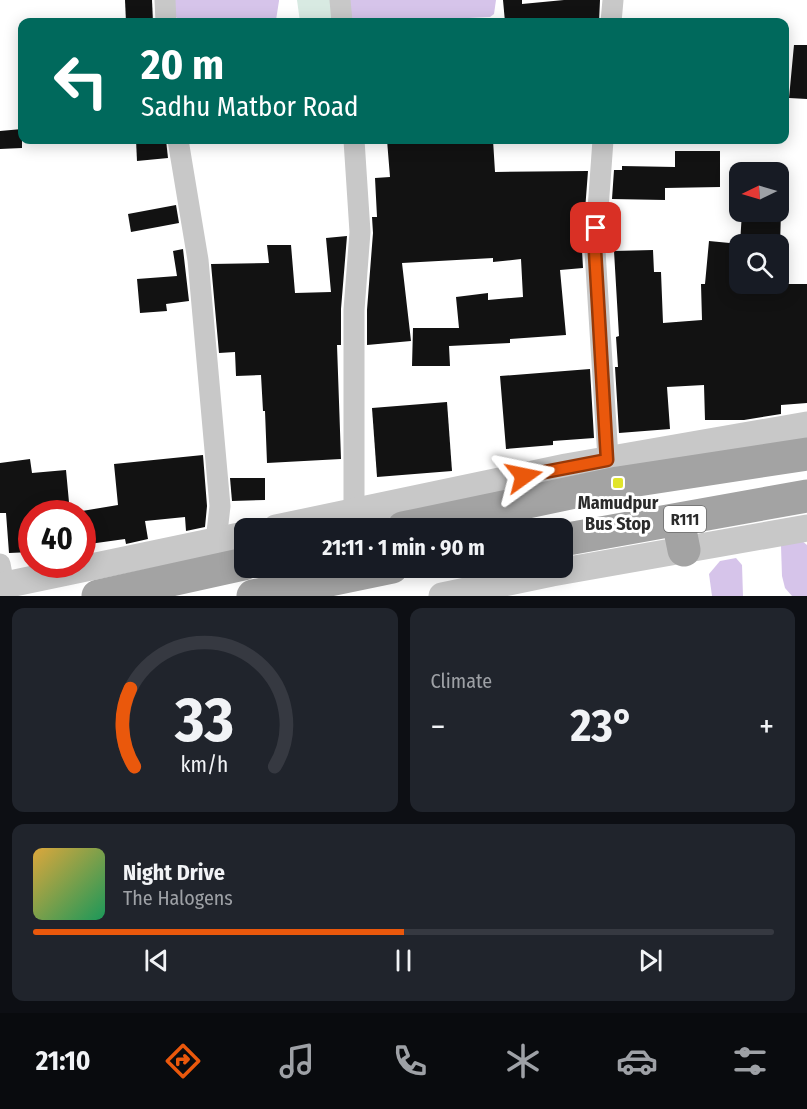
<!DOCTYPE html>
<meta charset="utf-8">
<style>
:root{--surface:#171b24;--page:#20242c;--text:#f1f3f6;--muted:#9ea1a6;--line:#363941;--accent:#ea580c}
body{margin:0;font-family:"Fira Sans Condensed",sans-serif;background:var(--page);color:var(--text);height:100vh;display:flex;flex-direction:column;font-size:22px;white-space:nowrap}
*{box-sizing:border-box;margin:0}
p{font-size:20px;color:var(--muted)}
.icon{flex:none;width:33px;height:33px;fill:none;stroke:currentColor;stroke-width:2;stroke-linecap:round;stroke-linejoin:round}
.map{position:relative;height:596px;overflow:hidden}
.sheet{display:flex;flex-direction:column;gap:12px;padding:12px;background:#0d0f14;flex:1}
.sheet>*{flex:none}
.banner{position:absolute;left:18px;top:18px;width:771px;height:126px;border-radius:12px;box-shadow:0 3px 15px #0003;background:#00695c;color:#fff;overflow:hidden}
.needle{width:39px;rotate:265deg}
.buttons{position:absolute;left:729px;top:162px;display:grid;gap:12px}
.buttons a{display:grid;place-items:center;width:60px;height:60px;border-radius:12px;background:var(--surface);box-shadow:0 3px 15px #0003;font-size:30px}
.speed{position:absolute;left:18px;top:500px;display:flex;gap:12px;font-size:30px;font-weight:700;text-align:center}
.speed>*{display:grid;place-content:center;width:78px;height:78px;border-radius:50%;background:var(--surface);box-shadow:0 3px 15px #0003;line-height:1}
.speed .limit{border:9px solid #d22;background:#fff;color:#111}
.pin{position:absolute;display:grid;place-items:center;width:51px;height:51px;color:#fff;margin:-26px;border-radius:12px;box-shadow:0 3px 9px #0006}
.me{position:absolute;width:66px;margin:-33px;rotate:78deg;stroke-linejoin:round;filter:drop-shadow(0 0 4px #0008)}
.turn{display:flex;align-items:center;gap:21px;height:126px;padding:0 24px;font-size:27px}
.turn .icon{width:78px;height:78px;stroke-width:2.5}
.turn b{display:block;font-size:42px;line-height:51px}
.big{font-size:45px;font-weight:700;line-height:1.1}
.sheet .tile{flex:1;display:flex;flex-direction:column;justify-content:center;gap:9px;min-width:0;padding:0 21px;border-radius:12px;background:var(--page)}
.sheet .dial{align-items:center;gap:0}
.dial svg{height:156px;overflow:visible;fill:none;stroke:var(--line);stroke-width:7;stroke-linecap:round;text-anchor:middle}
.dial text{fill:var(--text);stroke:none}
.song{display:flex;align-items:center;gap:18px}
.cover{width:72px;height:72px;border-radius:9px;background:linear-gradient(135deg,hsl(40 70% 55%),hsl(150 70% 35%))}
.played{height:6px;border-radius:3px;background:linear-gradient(90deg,var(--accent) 50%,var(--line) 50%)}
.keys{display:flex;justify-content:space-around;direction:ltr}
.heat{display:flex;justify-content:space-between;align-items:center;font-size:33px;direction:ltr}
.sheet .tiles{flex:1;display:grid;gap:12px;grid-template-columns:1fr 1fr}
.tile:last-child{grid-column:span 2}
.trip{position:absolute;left:234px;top:518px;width:339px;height:60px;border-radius:12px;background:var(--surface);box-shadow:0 3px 15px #0003;font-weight:700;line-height:60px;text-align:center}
.tab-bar{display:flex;height:96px;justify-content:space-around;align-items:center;background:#090b0e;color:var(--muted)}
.tab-bar .icon{width:42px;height:42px}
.tab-bar .active{color:var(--accent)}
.tab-bar b{font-size:27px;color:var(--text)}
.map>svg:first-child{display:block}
.green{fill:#d8eae2}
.water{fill:#d6c4ea}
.building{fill:#121212}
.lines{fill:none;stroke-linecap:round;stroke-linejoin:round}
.minor{stroke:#c8c8c8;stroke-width:21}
.tertiary{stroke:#c8c8c8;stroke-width:27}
.primary{stroke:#a3a3a3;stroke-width:33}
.route-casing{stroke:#983908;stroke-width:15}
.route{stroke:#ea580c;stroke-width:10}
.poi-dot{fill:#e1e52b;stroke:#fff;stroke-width:2}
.labels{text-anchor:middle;stroke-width:6;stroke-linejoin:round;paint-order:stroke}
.shield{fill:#fff;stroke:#6b6b6b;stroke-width:1.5}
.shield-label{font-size:16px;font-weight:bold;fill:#2b2b2b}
.poi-label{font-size:18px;font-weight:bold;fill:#2b2b2b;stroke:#fff}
</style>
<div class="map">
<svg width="807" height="596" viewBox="0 0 807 596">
<rect width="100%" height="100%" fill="#fff"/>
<!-- green -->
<polygon class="green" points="297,0 339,0 339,22 300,22"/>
<!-- water -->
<g class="water">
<polygon points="174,0 279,0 279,1 276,20 274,22 179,22 175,15"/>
<polygon points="348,0 496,0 494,14 490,17 447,19 431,22 351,22"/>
<polygon points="796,536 807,545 807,596 792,596 785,588 782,576 781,546"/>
<polygon points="736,558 742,565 743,596 712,596 709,574 720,561"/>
</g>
<!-- building -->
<g class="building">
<polygon points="125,0 152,0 153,22 126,22"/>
<polygon points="503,0 522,0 522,4 564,0 600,0 599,22 505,22"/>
<polygon points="794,45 807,45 807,99 789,98"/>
<polygon points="22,129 22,148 0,149 0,131"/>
<polygon points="136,140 166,140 168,158 137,161"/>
<polygon points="387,140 493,140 495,172 588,171 582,250 583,268 560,270 566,335 510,339 510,343 449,346 450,366 412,366 413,328 459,328 456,297 488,293 488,300 523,297 521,259 493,262 493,258 402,263 411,341 367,345 367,310 373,233 372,217 377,217 375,178 390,177"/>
<polygon points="675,151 720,151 720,187 665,188 665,200 612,199 614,170 622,170 622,166 675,167"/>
<polygon points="176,205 179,223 131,232 128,214"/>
<polygon points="742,212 781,212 780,244 740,244"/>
<polygon points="347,236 341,309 341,345 337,345 341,459 267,463 265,411 263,411 261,375 236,376 235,352 219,353 211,264 269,263 267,245 291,245 295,293 331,292 326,238"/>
<polygon points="709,241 740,244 740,284 807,284 807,403 781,405 781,414 744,420 705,420 704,385 667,387 670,429 619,433 615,367 618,367 616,337 619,336 614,251 653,250 654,272 661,272 663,323 702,320 701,284 705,284"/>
<polygon points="183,249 189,301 166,304 167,311 140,313 137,279 177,276 173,251"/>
<polygon points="590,369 594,438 553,441 553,445 506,449 500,376"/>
<polygon points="447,402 452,471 377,477 372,408"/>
<polygon points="203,455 207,506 205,527 186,531 185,517 145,521 148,539 126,544 125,539 82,545 82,511 118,505 114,464"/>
<polygon points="30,459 32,473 66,470 70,513 32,513 32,552 9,553 6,513 0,513 0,463"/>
<polygon points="230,478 265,478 265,500 232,501"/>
</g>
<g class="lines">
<!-- minor -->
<g class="minor">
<polyline points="165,0 166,22"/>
<polyline points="340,0 342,22"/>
<polyline points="611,22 613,0"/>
<polyline points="178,140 198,260 220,506 216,541"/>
<polyline points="354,140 360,232 354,310 354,511"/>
<polyline points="603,140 595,251 609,474"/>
<polyline points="0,564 4,585"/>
</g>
<!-- tertiary -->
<g class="tertiary">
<polyline points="276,528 566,467 807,425"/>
<polyline points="0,586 244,535"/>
<polyline points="442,596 552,573 807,528"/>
</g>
<!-- primary -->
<g class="primary">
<polyline points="678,520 684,550"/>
<polyline points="403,528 618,483 807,454"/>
<polyline points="562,540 807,496"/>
<polyline points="98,596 244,564"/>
<polyline points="253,596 392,567"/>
</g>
</g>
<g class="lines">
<!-- route casing -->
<g class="route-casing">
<polyline id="route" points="524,476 607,460 595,251 596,228"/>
</g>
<!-- route -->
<use href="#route" class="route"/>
</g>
<!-- markers -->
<rect class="poi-dot" x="612" y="477" width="12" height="12" rx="3"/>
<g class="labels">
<!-- shield labels -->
<rect class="shield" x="664" y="506" width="42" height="26" rx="4.5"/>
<g class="shield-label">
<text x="685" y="525">R111</text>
</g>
<!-- poi labels -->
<g class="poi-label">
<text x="618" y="509">Mamudpur<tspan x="618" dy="21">Bus Stop</tspan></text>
</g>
</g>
</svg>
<div class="buttons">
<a><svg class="needle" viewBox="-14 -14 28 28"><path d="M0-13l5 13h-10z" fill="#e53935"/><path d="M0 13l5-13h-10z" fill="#9ea1a6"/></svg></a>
<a><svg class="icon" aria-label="search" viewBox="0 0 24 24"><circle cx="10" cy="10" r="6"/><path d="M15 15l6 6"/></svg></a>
</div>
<div class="speed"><div class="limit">40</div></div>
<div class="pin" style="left:596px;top:228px;background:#d93025"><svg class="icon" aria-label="arrive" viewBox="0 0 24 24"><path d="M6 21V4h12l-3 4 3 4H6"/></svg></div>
<svg class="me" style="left:524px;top:476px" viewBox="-20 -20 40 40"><path d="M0-17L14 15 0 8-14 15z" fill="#ea580c" stroke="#fff" stroke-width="4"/></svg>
<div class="trip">21:11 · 1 min · 90 m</div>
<div class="banner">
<div class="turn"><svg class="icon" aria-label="left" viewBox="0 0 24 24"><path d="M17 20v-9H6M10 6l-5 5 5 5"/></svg><div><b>20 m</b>Sadhu Matbor Road</div></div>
</div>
</div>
<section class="sheet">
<div class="tiles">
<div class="tile dial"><svg viewBox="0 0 100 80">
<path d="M14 69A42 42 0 1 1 86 69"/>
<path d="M14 69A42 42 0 0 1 12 29" stroke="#ea580c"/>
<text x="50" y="56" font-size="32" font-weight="700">33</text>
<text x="50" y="72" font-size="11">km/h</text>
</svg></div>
<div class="tile"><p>Climate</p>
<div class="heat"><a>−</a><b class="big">23°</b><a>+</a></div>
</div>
<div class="tile">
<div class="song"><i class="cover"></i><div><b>Night Drive</b><p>The Halogens</p></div></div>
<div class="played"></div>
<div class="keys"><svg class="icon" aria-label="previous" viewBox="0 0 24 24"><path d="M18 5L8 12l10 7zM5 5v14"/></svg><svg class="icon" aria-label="pause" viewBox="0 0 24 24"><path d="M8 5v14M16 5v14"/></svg><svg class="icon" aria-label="next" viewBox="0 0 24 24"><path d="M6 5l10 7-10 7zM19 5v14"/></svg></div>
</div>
</div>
</section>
<nav class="tab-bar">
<b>21:10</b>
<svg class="icon active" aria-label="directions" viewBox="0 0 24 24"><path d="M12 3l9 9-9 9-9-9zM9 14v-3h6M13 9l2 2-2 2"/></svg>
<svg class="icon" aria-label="music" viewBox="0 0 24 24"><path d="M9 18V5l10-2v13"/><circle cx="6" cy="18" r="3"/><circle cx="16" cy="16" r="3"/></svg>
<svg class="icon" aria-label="phone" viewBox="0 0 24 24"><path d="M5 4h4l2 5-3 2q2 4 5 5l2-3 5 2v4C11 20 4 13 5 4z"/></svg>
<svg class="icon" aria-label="climate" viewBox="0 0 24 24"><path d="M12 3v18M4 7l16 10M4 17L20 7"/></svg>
<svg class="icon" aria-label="car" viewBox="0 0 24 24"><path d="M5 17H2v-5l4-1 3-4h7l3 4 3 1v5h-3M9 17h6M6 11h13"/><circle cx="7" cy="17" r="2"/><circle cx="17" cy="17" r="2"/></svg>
<svg class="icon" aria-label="filters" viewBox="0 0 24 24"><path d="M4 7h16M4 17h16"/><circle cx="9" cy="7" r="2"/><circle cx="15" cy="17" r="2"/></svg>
</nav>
